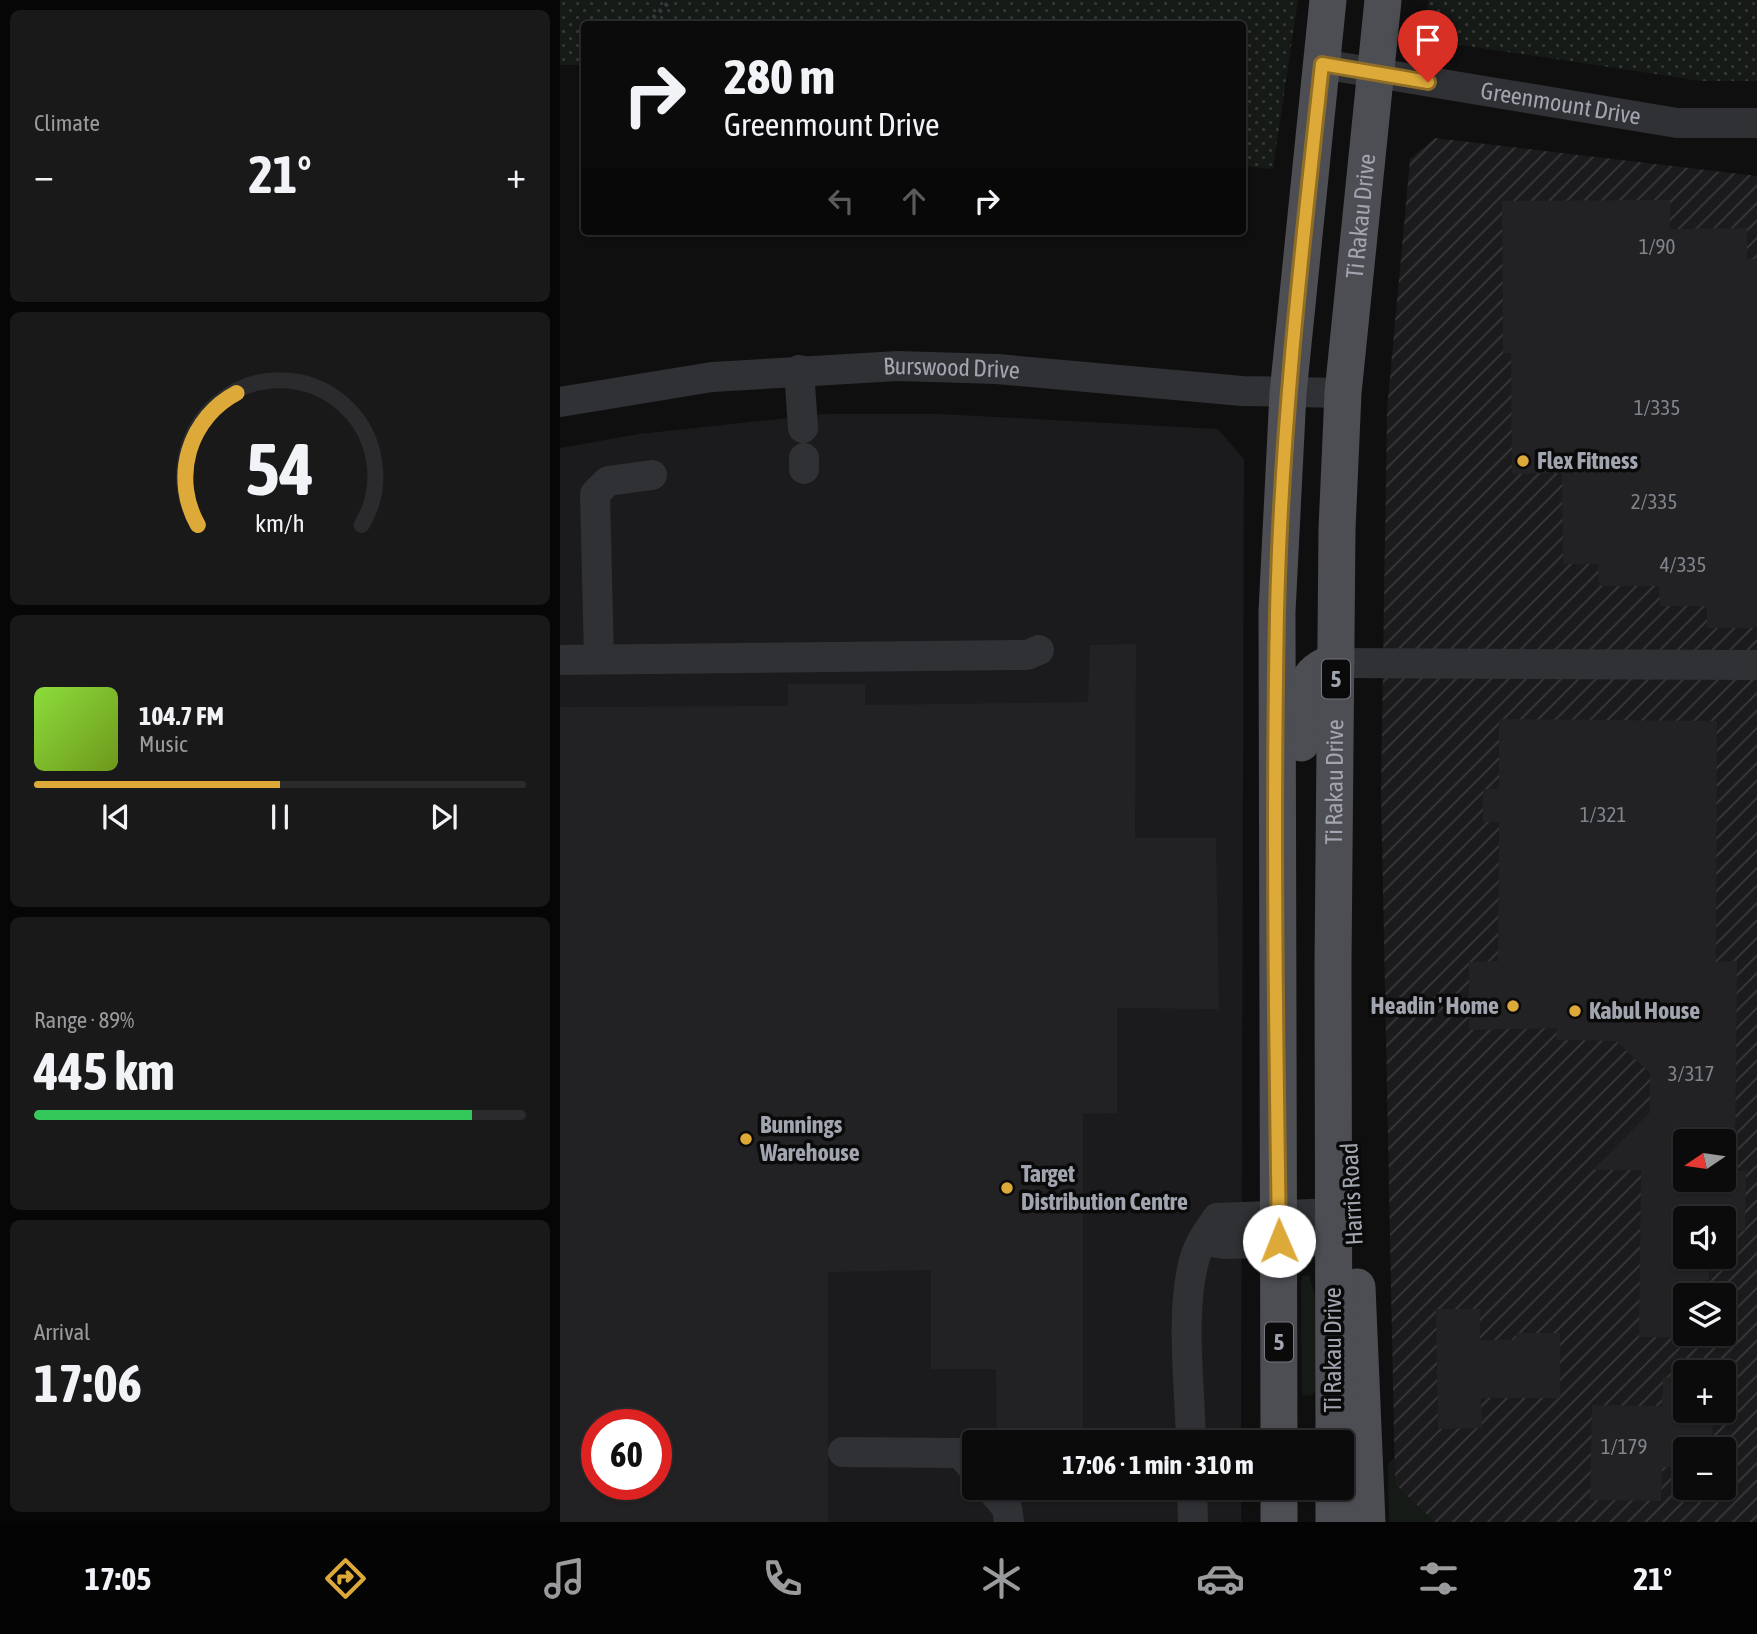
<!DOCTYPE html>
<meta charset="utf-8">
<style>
:root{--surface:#0b0b0c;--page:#19191a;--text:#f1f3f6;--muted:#9a9b9d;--line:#2b2b2d;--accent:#ddaa3a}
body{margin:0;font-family:"Asap Condensed",sans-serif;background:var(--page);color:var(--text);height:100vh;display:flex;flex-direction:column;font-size:26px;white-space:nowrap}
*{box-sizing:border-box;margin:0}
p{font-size:23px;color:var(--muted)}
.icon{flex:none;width:38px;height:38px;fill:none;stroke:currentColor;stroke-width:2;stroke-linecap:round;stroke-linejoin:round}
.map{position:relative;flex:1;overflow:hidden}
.side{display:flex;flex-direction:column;gap:10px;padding:10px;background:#060607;width:560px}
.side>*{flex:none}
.guide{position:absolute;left:21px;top:21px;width:665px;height:214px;border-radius:7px;box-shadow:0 2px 5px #0004,0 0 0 2px var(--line);background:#0b0b0c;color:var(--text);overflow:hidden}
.needle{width:46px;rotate:257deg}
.tools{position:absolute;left:1113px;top:1129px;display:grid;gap:14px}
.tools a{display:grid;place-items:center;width:63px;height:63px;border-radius:7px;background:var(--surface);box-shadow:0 2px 5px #0004,0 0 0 2px var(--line);font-size:35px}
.speed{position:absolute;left:21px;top:1409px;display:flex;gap:14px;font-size:35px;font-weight:700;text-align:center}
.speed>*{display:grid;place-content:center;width:91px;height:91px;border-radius:50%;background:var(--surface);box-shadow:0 2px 5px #0004,0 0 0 2px var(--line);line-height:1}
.speed .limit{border:10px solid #d22;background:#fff;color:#111}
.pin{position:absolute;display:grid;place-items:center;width:60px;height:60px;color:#fff;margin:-72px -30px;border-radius:50% 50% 50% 0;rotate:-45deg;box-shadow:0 0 7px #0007}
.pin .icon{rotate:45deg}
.me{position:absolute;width:77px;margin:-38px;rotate:359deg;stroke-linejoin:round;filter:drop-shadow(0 0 5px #0008)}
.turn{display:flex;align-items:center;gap:24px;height:147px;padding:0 28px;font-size:32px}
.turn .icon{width:91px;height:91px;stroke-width:2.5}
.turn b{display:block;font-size:49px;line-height:60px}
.lanes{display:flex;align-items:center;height:66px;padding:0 28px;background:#0003;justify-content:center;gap:35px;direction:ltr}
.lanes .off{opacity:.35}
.big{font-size:52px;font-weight:700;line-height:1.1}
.side .card{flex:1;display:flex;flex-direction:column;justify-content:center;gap:10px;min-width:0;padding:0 24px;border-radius:10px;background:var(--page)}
.side .dial{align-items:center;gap:0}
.dial svg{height:182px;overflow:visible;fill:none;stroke:var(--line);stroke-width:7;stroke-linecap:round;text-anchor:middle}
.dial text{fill:var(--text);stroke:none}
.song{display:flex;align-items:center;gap:21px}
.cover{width:84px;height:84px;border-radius:10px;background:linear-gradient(135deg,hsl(90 70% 55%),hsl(80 70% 35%))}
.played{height:7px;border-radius:4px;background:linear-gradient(90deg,var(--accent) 50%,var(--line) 50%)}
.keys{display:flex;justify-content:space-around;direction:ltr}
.heat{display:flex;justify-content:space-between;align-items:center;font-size:38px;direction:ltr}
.charge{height:10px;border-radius:5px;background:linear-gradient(90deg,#34c759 89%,var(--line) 0)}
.trip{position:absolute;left:402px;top:1430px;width:392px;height:70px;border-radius:7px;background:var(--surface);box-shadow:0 2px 5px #0004,0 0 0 2px var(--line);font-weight:700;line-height:70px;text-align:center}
.tabs{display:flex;height:112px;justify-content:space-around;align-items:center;background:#040405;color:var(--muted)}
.tabs .icon{width:49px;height:49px}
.tabs .on{color:var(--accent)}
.tabs b{font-size:32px;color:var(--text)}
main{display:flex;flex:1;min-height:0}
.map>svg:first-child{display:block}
.built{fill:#1b1b1d;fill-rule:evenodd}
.industrial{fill:url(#industrial-furrows);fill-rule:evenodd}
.grass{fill:#161a17}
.park{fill:url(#park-dots)}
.building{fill:#222224;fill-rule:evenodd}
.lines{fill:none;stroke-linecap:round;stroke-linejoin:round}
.path{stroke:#36383b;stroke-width:4.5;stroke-dasharray:3.5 5;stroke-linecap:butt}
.minor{stroke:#303134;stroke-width:30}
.major{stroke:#4d4e53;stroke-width:37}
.route-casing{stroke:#906e26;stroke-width:18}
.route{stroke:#ddaa3a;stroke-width:12}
.poi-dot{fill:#ddaa3a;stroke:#0a0a0b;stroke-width:2.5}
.labels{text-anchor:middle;stroke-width:7;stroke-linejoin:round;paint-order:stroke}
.number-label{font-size:21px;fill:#80848c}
.shield{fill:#0a0a0b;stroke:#74767e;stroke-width:2}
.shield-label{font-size:23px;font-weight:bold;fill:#a1a5af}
.street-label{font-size:24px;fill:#a1a5af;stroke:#0a0a0b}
.poi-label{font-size:24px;font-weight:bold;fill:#a1a5af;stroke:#0a0a0b;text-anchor:start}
</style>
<main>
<section class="side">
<div class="card"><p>Climate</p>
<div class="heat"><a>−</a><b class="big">21°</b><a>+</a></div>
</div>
<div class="card dial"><svg viewBox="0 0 100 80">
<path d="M14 69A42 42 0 1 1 86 69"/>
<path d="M14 69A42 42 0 0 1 31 11" stroke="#ddaa3a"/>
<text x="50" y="56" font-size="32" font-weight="700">54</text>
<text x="50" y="72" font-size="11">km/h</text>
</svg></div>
<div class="card">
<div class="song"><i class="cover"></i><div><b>104.7 FM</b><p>Music</p></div></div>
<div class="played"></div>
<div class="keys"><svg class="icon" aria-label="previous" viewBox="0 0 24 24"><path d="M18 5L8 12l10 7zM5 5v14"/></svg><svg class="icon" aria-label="pause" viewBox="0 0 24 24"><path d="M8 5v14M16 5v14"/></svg><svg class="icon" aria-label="next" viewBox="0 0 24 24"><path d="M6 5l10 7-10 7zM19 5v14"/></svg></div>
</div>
<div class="card"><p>Range · 89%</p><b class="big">445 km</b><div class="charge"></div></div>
<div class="card"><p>Arrival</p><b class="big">17:06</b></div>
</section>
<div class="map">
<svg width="1197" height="1522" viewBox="0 0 1197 1522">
<defs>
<pattern id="industrial-furrows" width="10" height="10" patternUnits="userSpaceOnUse" patternTransform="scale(1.75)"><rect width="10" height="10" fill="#1b1b1d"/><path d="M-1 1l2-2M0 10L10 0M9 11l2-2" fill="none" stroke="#39393b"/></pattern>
<pattern id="park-dots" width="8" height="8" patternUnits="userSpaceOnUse" patternTransform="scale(1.75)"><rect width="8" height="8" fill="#161a17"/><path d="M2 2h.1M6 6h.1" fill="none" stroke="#353836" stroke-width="1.8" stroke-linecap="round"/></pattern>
</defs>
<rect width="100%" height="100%" fill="#0f0f10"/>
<!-- built -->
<path class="built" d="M265 414H381L658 429 684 459 681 1442H415V1488H681V1522H0V448L79 434ZM37 1424H96V1484H37Z"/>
<!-- industrial -->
<path class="industrial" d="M875 138 1197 176V1522H869L835 1484 821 792 827 410 850 159ZM1125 1141H1164V1180H1125ZM1125 1218H1164V1256H1125ZM1125 1295H1164V1334H1125ZM1125 1372H1164V1410H1125ZM1125 1449H1164V1488H1125Z"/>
<!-- grass -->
<g class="grass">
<polygon points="749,1275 756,1299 756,1391 750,1396 742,1395 741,1289 742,1276"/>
<polygon points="834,1458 835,1484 875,1522 829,1522 828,1464"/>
</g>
<!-- park -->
<g class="park">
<polygon points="0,0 738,0 713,169 683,166 682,24 24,24 24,65 0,65"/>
<polygon points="869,0 1197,0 1197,81 1142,81 888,43 867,8"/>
</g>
<!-- building -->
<g class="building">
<polygon points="1110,200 1110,229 1187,228 1187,259 1197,259 1197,628 1147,628 1147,606 1100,606 1099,586 1039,586 1038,564 1003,564 1002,473 952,474 951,353 943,353 942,201"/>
<path d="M576 644 575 838H656L659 1009 557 1008V1113L523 1114V1442H437L436 1369H371V1270L268 1272V1522H0V707L228 706V684H305V705L528 702 530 645ZM37 1424H96V1484H37Z"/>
<path d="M939 719 1157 721 1156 962 1177 961 1175 1171H1186L1185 1231H1164V1218H1125V1256H1149V1295H1125V1334H1148V1338L1079 1337 1081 1170H1034L1090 1112V1073L1056 1041 996 1040 997 1028 909 1030V962L938 961 939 822H923V789H939ZM1125 1141H1164V1180H1125Z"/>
<polygon points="876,1309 920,1309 920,1340 956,1340 956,1333 1000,1333 1000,1398 921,1398 922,1428 878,1429"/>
<polygon points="1103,1377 1125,1378 1125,1410 1153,1410 1152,1449 1125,1449 1125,1467 1102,1467 1101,1501 1030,1500 1032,1405 1102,1406"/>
</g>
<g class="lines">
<!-- path -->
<polyline class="path" points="87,24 111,0"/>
<!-- minor -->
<g class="minor">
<path id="s1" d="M762 64 1117 123H1197"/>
<polyline points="239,370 243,428"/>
<path id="s2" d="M0 402 152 377 338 366 437 369 682 391 783 393"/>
<polyline points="244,458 244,469"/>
<polyline points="39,659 35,494 48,481 92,475"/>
<polyline points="0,660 467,655 479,650"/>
<polyline points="776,663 1197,665"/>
<polyline points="642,1241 664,1244 774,1241"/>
<path d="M631 1442C630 1389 620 1312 634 1261 638 1245 648 1231 657 1218L774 1213"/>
<polyline points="283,1452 400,1453 415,1470"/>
<polyline points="430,1488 447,1508 449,1522"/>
<polyline points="632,1488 633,1522"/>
</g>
<!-- major -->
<g class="major">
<path d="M741 743C742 710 736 671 776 663"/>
<polyline points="797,1287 807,1522"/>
<polyline points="719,1442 717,612 728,393 768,0"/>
<path id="s3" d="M774 1442 773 964 777 529 783 393 823 0"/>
<polyline points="719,1522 719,1488"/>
<polyline points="774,1522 774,1488"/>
</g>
</g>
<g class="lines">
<!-- route casing -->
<g class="route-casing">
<path id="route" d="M719 1241C716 1032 713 822 717 613 721 429 742 247 762 64L868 82"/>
</g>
<!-- route -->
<use href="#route" class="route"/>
</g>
<!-- markers -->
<g class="poi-dot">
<circle cx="963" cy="461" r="7"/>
<circle cx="953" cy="1006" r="7"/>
<circle cx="1015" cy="1011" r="7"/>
<circle cx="186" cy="1139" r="7"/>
<circle cx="447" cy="1188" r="7"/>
</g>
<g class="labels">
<!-- number labels -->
<g class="number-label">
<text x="1097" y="254">1/90</text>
<text x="1097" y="415">1/335</text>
<text x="1094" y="509">2/335</text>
<text x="1123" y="572">4/335</text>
<text x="1043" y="822">1/321</text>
<text x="1131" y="1081">3/317</text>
<text x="1064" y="1454">1/179</text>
</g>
<!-- shield labels -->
<g class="shield">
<rect x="762" y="659.5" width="28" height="39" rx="5"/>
<rect x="705" y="1322.5" width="28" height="39" rx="5"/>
</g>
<g class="shield-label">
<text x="776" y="687">5</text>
<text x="719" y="1350">5</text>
</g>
<!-- street labels -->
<g class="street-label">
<text dy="8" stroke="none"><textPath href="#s1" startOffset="242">Greenmount Drive</textPath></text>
<text dy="8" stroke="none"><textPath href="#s3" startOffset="1227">Ti Rakau Drive</textPath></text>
<text dy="8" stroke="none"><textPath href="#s2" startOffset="394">Burswood Drive</textPath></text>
<text dy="8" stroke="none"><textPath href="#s3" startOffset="660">Ti Rakau Drive</textPath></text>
<text transform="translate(792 1194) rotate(-93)" y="8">Harris Road</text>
<text transform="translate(773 1350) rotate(-90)" y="8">Ti Rakau Drive</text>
</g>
<!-- poi labels -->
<g class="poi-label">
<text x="977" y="469">Flex Fitness</text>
<text x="939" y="1014" text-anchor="end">Headin ' Home</text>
<text x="1029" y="1019">Kabul House</text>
<text x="200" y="1133">Bunnings<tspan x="200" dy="28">Warehouse</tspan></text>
<text x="461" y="1182">Target<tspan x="461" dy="28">Distribution Centre</tspan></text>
</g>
</g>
</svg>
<div class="tools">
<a><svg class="needle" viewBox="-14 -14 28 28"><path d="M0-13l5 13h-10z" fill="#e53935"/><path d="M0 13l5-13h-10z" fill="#9a9b9d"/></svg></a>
<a><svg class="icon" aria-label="sound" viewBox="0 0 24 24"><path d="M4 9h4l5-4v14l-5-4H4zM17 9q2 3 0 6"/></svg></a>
<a><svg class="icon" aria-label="layers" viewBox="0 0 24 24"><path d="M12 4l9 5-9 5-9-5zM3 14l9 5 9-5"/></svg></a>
<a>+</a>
<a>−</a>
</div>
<div class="speed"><div class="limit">60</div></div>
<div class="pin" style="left:868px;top:82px;background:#d93025"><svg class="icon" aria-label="arrive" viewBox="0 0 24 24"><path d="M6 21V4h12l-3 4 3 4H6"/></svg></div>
<svg class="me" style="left:719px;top:1241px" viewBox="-20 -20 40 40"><circle r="19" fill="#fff"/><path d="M0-13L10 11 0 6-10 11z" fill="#ddaa3a"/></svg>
<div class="trip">17:06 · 1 min · 310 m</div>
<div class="guide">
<div class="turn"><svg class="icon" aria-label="right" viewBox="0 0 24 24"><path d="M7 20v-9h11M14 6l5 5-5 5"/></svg><div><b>280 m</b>Greenmount Drive</div></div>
<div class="lanes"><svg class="icon off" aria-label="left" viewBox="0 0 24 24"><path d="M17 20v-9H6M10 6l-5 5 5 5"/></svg><svg class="icon off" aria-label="ahead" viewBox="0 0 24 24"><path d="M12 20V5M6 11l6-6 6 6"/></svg><svg class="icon" aria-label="right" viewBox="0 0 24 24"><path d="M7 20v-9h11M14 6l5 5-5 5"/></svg></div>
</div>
</div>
</main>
<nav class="tabs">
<b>17:05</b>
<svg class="icon on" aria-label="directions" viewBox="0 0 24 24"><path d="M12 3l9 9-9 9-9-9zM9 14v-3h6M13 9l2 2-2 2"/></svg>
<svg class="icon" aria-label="music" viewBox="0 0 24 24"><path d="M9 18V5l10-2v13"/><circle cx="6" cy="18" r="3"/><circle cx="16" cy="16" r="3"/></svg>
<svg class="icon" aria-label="phone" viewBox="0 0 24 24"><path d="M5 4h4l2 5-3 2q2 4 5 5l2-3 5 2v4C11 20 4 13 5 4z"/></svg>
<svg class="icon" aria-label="climate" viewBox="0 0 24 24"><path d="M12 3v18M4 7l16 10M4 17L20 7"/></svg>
<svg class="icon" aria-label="car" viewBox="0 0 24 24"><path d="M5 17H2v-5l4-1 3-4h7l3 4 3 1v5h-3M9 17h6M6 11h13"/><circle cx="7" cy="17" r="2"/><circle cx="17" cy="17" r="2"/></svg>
<svg class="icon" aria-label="filters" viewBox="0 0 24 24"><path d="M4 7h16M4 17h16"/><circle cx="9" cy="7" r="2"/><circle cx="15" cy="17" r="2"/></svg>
<b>21°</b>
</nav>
